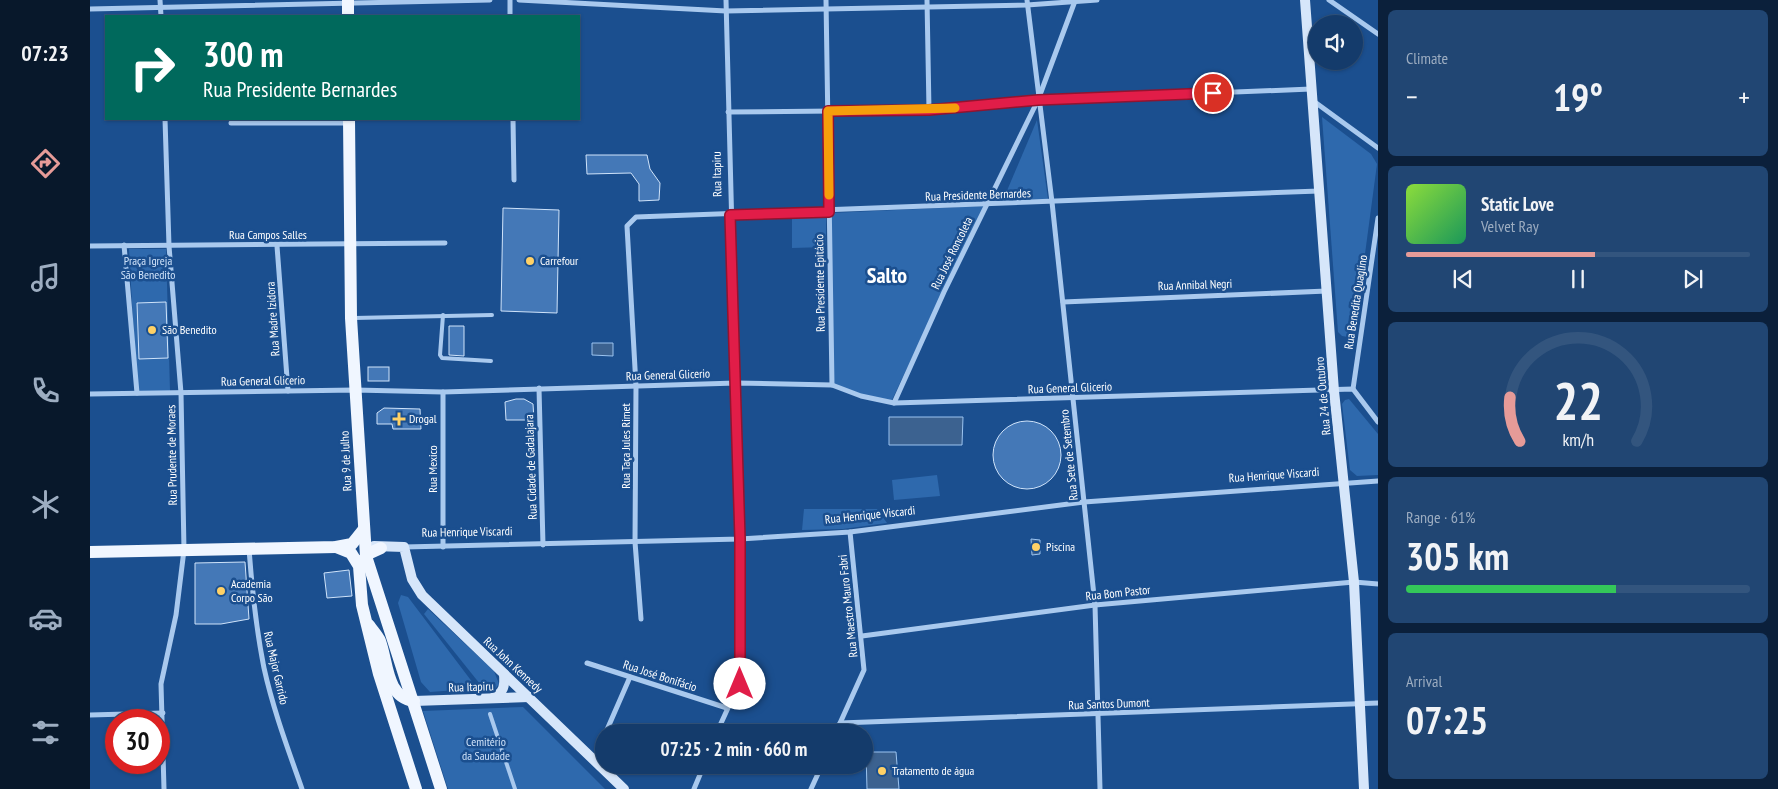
<!DOCTYPE html>
<meta charset="utf-8">
<style>
:root{--surface:#143b6b;--page:#214673;--text:#f1f3f6;--muted:#9dadc1;--line:#33557e;--accent:#e69b98}
body{margin:0;font-family:"PT Sans Narrow",sans-serif;background:var(--page);color:var(--text);height:100vh;display:flex;flex-direction:column;font-size:19px;white-space:nowrap}
*{box-sizing:border-box;margin:0}
p{font-size:16px;color:var(--muted)}
.icon{flex:none;width:28px;height:28px;fill:none;stroke:currentColor;stroke-width:2;stroke-linecap:round;stroke-linejoin:round}
.map{position:relative;flex:1;overflow:hidden}
.details{display:flex;flex-direction:column;gap:10px;padding:10px;background:#0b203b;width:400px}
.details>*{flex:none}
.guide{position:absolute;left:15px;top:15px;width:475px;height:105px;border-radius:0px;box-shadow:0 1px 4px #0004,0 0 0 1px var(--line);background:#00695c;color:#fff;overflow:hidden}
.buttons{position:absolute;left:1218px;top:15px;display:grid;gap:10px}
.buttons a{display:grid;place-items:center;width:55px;height:55px;border-radius:50%;background:var(--surface);box-shadow:0 1px 4px #0004,0 0 0 1px var(--line);font-size:25px}
.speed{position:absolute;left:15px;top:709px;display:flex;gap:10px;font-size:25px;font-weight:700;text-align:center}
.speed>*{display:grid;place-content:center;width:65px;height:65px;border-radius:50%;background:var(--surface);box-shadow:0 1px 4px #0004,0 0 0 1px var(--line);line-height:1}
.speed .limit{border:8px solid #d22;background:#fff;color:#111}
.pin{position:absolute;display:grid;place-items:center;width:42px;height:42px;color:#fff;margin:-21px;border:2px solid #fff;border-radius:50%;box-shadow:0 1px 5px #0007}
.me{position:absolute;width:55px;margin:-28px;rotate:0deg;stroke-linejoin:round;filter:drop-shadow(0 0 4px #0008)}
.turn{display:flex;align-items:center;gap:18px;height:105px;padding:0 15px;font-size:22px}
.turn .icon{width:65px;height:65px;stroke-width:2.5}
.turn b{display:block;font-size:35px;line-height:42px}
.big{font-size:38px;font-weight:800;line-height:1.1}
.details .widget{flex:1;display:flex;flex-direction:column;justify-content:center;gap:8px;min-width:0;padding:0 18px;border-radius:8px;background:var(--page)}
.details .dial{align-items:center;gap:0}
.dial svg{height:130px;overflow:visible;fill:none;stroke:var(--line);stroke-width:7;stroke-linecap:round;text-anchor:middle}
.dial text{fill:var(--text);stroke:none}
.song{display:flex;align-items:center;gap:15px}
.cover{width:60px;height:60px;border-radius:8px;background:linear-gradient(135deg,hsl(90 70% 55%),hsl(150 70% 35%))}
.played{height:5px;border-radius:2px;background:linear-gradient(90deg,var(--accent) 55%,var(--line) 55%)}
.keys{display:flex;justify-content:space-around;direction:ltr}
.heat{display:flex;justify-content:space-between;align-items:center;font-size:28px;direction:ltr}
.charge{height:8px;border-radius:4px;background:linear-gradient(90deg,#34c759 61%,var(--line) 0)}
.trip{position:absolute;left:505px;top:724px;width:278px;height:50px;border-radius:25px;background:var(--surface);box-shadow:0 1px 4px #0004,0 0 0 1px var(--line);font-weight:800;line-height:50px;text-align:center}
main{display:flex;flex:1;min-height:0}
.tab-bar{display:flex;flex-direction:column;width:90px;justify-content:space-around;align-items:center;background:#08182b;color:var(--muted)}
.tab-bar .icon{width:35px;height:35px}
.tab-bar .on{color:var(--accent)}
.tab-bar b{font-size:22px;color:var(--text)}
.map>svg:first-child{display:block}
.green{fill:#2e69ad}
.water{fill:#3c6290;stroke:#9cc4f0}
.building{fill:#4478b7;stroke:#cfe3fa}
.lines{fill:none;stroke-linecap:round;stroke-linejoin:round}
.lane{stroke:#a9c9ee;stroke-width:4}
.street{stroke:#a9c9ee;stroke-width:5}
.secondary{stroke:#d6e6fa;stroke-width:10}
.primary{stroke:#f0f6ff;stroke-width:12}
.route-casing{stroke:#92132f;stroke-width:12}
.route{stroke:#e11d48;stroke-width:9}
.slow{stroke:#f59e0b;stroke-width:9}
.poi-dot{fill:#ffd166;stroke:#1b4f8f;stroke-width:2}
.labels{text-anchor:middle;stroke-width:5;stroke-linejoin:round;paint-order:stroke}
.street-label{font-size:12px;fill:#fff;stroke:#1b4f8f}
.park-label{font-size:12px;fill:#cfe3fa;stroke:#1b4f8f}
.poi-label{font-size:12px;fill:#fff;stroke:#1b4f8f;text-anchor:start}
.town-label{font-size:22px;font-weight:bold;fill:#fff;stroke:#1b4f8f}
</style>
<main>
<nav class="tab-bar">
<b>07:23</b>
<svg class="icon on" aria-label="directions" viewBox="0 0 24 24"><path d="M12 3l9 9-9 9-9-9zM9 14v-3h6M13 9l2 2-2 2"/></svg>
<svg class="icon" aria-label="music" viewBox="0 0 24 24"><path d="M9 18V5l10-2v13"/><circle cx="6" cy="18" r="3"/><circle cx="16" cy="16" r="3"/></svg>
<svg class="icon" aria-label="phone" viewBox="0 0 24 24"><path d="M5 4h4l2 5-3 2q2 4 5 5l2-3 5 2v4C11 20 4 13 5 4z"/></svg>
<svg class="icon" aria-label="climate" viewBox="0 0 24 24"><path d="M12 3v18M4 7l16 10M4 17L20 7"/></svg>
<svg class="icon" aria-label="car" viewBox="0 0 24 24"><path d="M5 17H2v-5l4-1 3-4h7l3 4 3 1v5h-3M9 17h6M6 11h13"/><circle cx="7" cy="17" r="2"/><circle cx="17" cy="17" r="2"/></svg>
<svg class="icon" aria-label="filters" viewBox="0 0 24 24"><path d="M4 7h16M4 17h16"/><circle cx="9" cy="7" r="2"/><circle cx="15" cy="17" r="2"/></svg>
</nav>
<div class="map">
<svg width="1288" height="789" viewBox="0 0 1288 789">
<rect width="100%" height="100%" fill="#1b4f8f"/>
<!-- green -->
<g class="green">
<polygon points="1232,117 1281,154 1287,164 1265,329 1263,334 1258,337 1252,336 1248,332"/>
<polygon points="947,120 958,199 913,200"/>
<polygon points="894,206 801,402 770,396 742,384 741,213"/>
<polygon points="736,217 736,247 702,248 702,218"/>
<polygon points="39,249 76,249 80,391 47,393"/>
<polygon points="1259,399 1288,434 1288,475 1267,476 1260,470 1252,404 1255,400"/>
<polygon points="847,475 850,496 804,500 802,480"/>
<polygon points="714,509 787,509 797,523 753,529 712,530"/>
<polygon points="311,595 318,597 389,691 381,689 340,692 331,682 308,603"/>
<polygon points="338,609 404,671 409,684 405,689 394,689 334,614"/>
<polygon points="433,707 515,789 358,789 333,711"/>
</g>
<!-- water -->
<g class="water">
<polygon points="502,343 523,343 523,356 502,355"/>
<polygon points="799,417 873,417 872,445 799,445"/>
<polygon points="941,539 950,540 950,554 942,555"/>
<polygon points="776,752 806,752 809,789 777,789"/>
</g>
<!-- building -->
<g class="building">
<polygon points="496,155 557,155 560,169 570,183 569,200 549,201 549,184 541,173 497,174"/>
<polygon points="413,208 469,210 467,313 411,311"/>
<polygon points="76,302 78,358 49,359 47,303"/>
<polygon points="359,326 374,326 374,356 359,355"/>
<rect x="278" y="367" width="21" height="14"/>
<polygon points="426,399 434,399 443,404 444,420 416,420 415,402"/>
<polygon points="294,408 330,409 331,429 303,429 302,424 287,424 287,413"/>
<circle cx="937" cy="455" r="34"/>
<polygon points="155,562 159,619 131,624 105,624 105,563"/>
<polygon points="259,570 262,596 237,598 234,573"/>
</g>
<g class="lines">
<!-- lane -->
<g class="lane">
<polyline points="353,315 350,355 352,358 401,361"/>
<polyline points="264,318 402,315"/>
<polyline points="400,714 425,789"/>
</g>
<!-- street -->
<g class="street">
<polyline points="70,0 71,16"/>
<polyline points="420,0 420,16"/>
<polyline points="429,0 636,11 937,5 1007,0"/>
<polyline points="736,0 742,385"/>
<polyline points="837,0 839,110"/>
<polyline points="937,0 962,202 1005,605 1010,789"/>
<polyline points="1239,0 1288,34"/>
<polyline points="0,9 400,0"/>
<polyline points="1222,100 1288,148"/>
<polyline points="638,112 839,110 948,100 1221,89"/>
<polyline points="423,119 424,180"/>
<polyline points="141,123 258,123"/>
<polyline points="34,245 47,393"/>
<polyline points="0,246 355,243"/>
<polyline points="187,246 198,391"/>
<polyline points="973,302 1237,291"/>
<polyline points="449,388 453,545"/>
<polyline points="1263,389 1288,218"/>
<polyline points="353,392 353,547"/>
<polyline points="0,394 265,390 353,392 646,383 742,385 771,396 804,403 1263,389 1288,422"/>
<polyline points="804,403 854,292 948,100 985,1"/>
<polyline points="314,547 650,539 760,532 994,502 1288,481"/>
<path d="M159 549C162 589 166 628 174 668 183 709 198 749 212 789"/>
<polyline points="551,619 545,542 546,386 537,226 546,217 1229,191"/>
<polyline points="772,636 1005,605 1264,582 1288,584"/>
<polyline points="497,663 637,708"/>
<polyline points="0,715 73,713"/>
<polyline points="750,723 1288,703"/>
<polyline points="516,732 540,677"/>
<polyline points="627,732 649,684 650,539 636,0"/>
<polyline points="746,732 774,670 760,532"/>
<polyline points="504,761 514,738"/>
<polyline points="74,789 71,684 86,615 94,550 91,393 79,246 75,119"/>
<polyline points="604,789 614,765"/>
<polyline points="721,789 732,765"/>
</g>
<!-- secondary -->
<g class="secondary">
<polyline points="1215,0 1244,391 1264,582 1274,789"/>
<polyline points="284,546 314,547 322,579 332,595 534,789"/>
<path d="M403 698C414 692 415 686 414 674"/>
<polyline points="324,701 439,697"/>
</g>
<!-- primary -->
<g class="primary">
<polyline points="258,0 258,16"/>
<polyline points="259,119 261,318 276,556 351,789"/>
<polyline points="246,547 261,553 269,566 272,605 289,674 326,789"/>
<polyline points="0,552 246,547 262,544 274,529"/>
<polyline points="273,560 280,553 291,548"/>
<path d="M279 625C282 630 288 636 290 641 298 663 296 697 324 701"/>
</g>
</g>
<g class="lines">
<!-- route casing -->
<g class="route-casing">
<polyline id="route" points="650,684 650,539 640,215 739,212 738,111 839,110 948,100 1123,93"/>
</g>
<!-- route -->
<use href="#route" class="route"/>
<!-- slow -->
<polyline class="slow" points="739,195 738,111 865,108"/>
</g>
<!-- markers -->
<g class="poi-dot">
<circle cx="440" cy="261" r="5"/>
<circle cx="62" cy="330" r="5"/>
<path d="M306.5 411.5h5v5h5v5h-5v5h-5v-5h-5v-5h5z"/>
<circle cx="946" cy="547" r="5"/>
<circle cx="131" cy="591" r="5"/>
<circle cx="792" cy="771" r="5"/>
</g>
<g class="labels">
<!-- street labels -->
<g class="street-label">
<text transform="translate(627 174) rotate(-91)" y="4">Rua Itapiru</text>
<text transform="translate(888 195) rotate(-2)" y="4">Rua Presidente Bernardes</text>
<text x="178" y="239">Rua Campos Salles</text>
<text transform="translate(862 253) rotate(-64)" y="4">Rua José Roncoleta</text>
<text transform="translate(730 283) rotate(-91)" y="4">Rua Presidente Epitácio</text>
<text transform="translate(1105 285) rotate(-2)" y="4">Rua Annibal Negri</text>
<text transform="translate(1266 302) rotate(-81)" y="4">Rua Benedita Quaglino</text>
<text transform="translate(183 319) rotate(-94)" y="4">Rua Madre Izidora</text>
<text transform="translate(578 375) rotate(-2)" y="4">Rua General Glicerio</text>
<text transform="translate(173 381) rotate(-1)" y="4">Rua General Glicerio</text>
<text transform="translate(980 388) rotate(-2)" y="4">Rua General Glicerio</text>
<text transform="translate(1233 396) rotate(-95)" y="4">Rua 24 de Outubro</text>
<text transform="translate(536 446) rotate(-90)" y="4">Rua Taça Jules Rimet</text>
<text transform="translate(82 455) rotate(-91)" y="4">Rua Prudente de Moraes</text>
<text transform="translate(979 455) rotate(-96)" y="4">Rua Sete de Setembro</text>
<text transform="translate(256 461) rotate(-93)" y="4">Rua 9 de Julho</text>
<text transform="translate(441 467) rotate(-92)" y="4">Rua Cidade de Gadalajara</text>
<text transform="translate(343 469) rotate(-90)" y="4">Rua Mexico</text>
<text transform="translate(1184 475) rotate(-4)" y="4">Rua Henrique Viscardi</text>
<text transform="translate(780 515) rotate(-6)" y="4">Rua Henrique Viscardi</text>
<text transform="translate(377 532) rotate(-1)" y="4">Rua Henrique Viscardi</text>
<text transform="translate(1028 593) rotate(-6)" y="4">Rua Bom Pastor</text>
<text transform="translate(758 606) rotate(-96)" y="4">Rua Maestro Mauro Fabri</text>
<text transform="translate(423 665) rotate(43)" y="4">Rua John Kennedy</text>
<text transform="translate(186 668) rotate(77)" y="4">Rua Major Garrido</text>
<text transform="translate(570 676) rotate(18)" y="4">Rua José Bonifácio</text>
<text transform="translate(381 687) rotate(-2)" y="4">Rua Itapiru</text>
<text transform="translate(1019 704) rotate(-2)" y="4">Rua Santos Dumont</text>
</g>
<!-- park labels -->
<g class="park-label">
<text x="58" y="265">Praça Igreja<tspan x="58" dy="14">São Benedito</tspan></text>
<text x="396" y="746">Cemitério<tspan x="396" dy="14">da Saudade</tspan></text>
</g>
<!-- poi labels -->
<g class="poi-label">
<text x="450" y="265">Carrefour</text>
<text x="72" y="334">São Benedito</text>
<text x="319" y="423">Drogal</text>
<text x="956" y="551">Piscina</text>
<text x="141" y="588">Academia<tspan x="141" dy="14">Corpo São</tspan></text>
<text x="802" y="775">Tratamento de água</text>
</g>
<!-- town labels -->
<g class="town-label">
<text x="797" y="283">Salto</text>
</g>
</g>
</svg>
<div class="buttons">
<a><svg class="icon" aria-label="sound" viewBox="0 0 24 24"><path d="M4 9h4l5-4v14l-5-4H4zM17 9q2 3 0 6"/></svg></a>
</div>
<div class="speed"><div class="limit">30</div></div>
<div class="pin" style="left:1123px;top:93px;background:#d93025"><svg class="icon" aria-label="arrive" viewBox="0 0 24 24"><path d="M6 21V4h12l-3 4 3 4H6"/></svg></div>
<svg class="me" style="left:650px;top:684px" viewBox="-20 -20 40 40"><circle r="19" fill="#fff"/><path d="M0-13L10 11 0 6-10 11z" fill="#e11d48"/></svg>
<div class="trip">07:25 · 2 min · 660 m</div>
<div class="guide">
<div class="turn"><svg class="icon" aria-label="right" viewBox="0 0 24 24"><path d="M7 20v-9h11M14 6l5 5-5 5"/></svg><div><b>300 m</b>Rua Presidente Bernardes</div></div>
</div>
</div>
<section class="details">
<div class="widget"><p>Climate</p>
<div class="heat"><a>−</a><b class="big">19°</b><a>+</a></div>
</div>
<div class="widget">
<div class="song"><i class="cover"></i><div><b>Static Love</b><p>Velvet Ray</p></div></div>
<div class="played"></div>
<div class="keys"><svg class="icon" aria-label="previous" viewBox="0 0 24 24"><path d="M18 5L8 12l10 7zM5 5v14"/></svg><svg class="icon" aria-label="pause" viewBox="0 0 24 24"><path d="M8 5v14M16 5v14"/></svg><svg class="icon" aria-label="next" viewBox="0 0 24 24"><path d="M6 5l10 7-10 7zM19 5v14"/></svg></div>
</div>
<div class="widget dial"><svg viewBox="0 0 100 80">
<path d="M14 69A42 42 0 1 1 86 69"/>
<path d="M14 69A42 42 0 0 1 8 42" stroke="#e69b98"/>
<text x="50" y="56" font-size="32" font-weight="700">22</text>
<text x="50" y="72" font-size="11">km/h</text>
</svg></div>
<div class="widget"><p>Range · 61%</p><b class="big">305 km</b><div class="charge"></div></div>
<div class="widget"><p>Arrival</p><b class="big">07:25</b></div>
</section>
</main>
